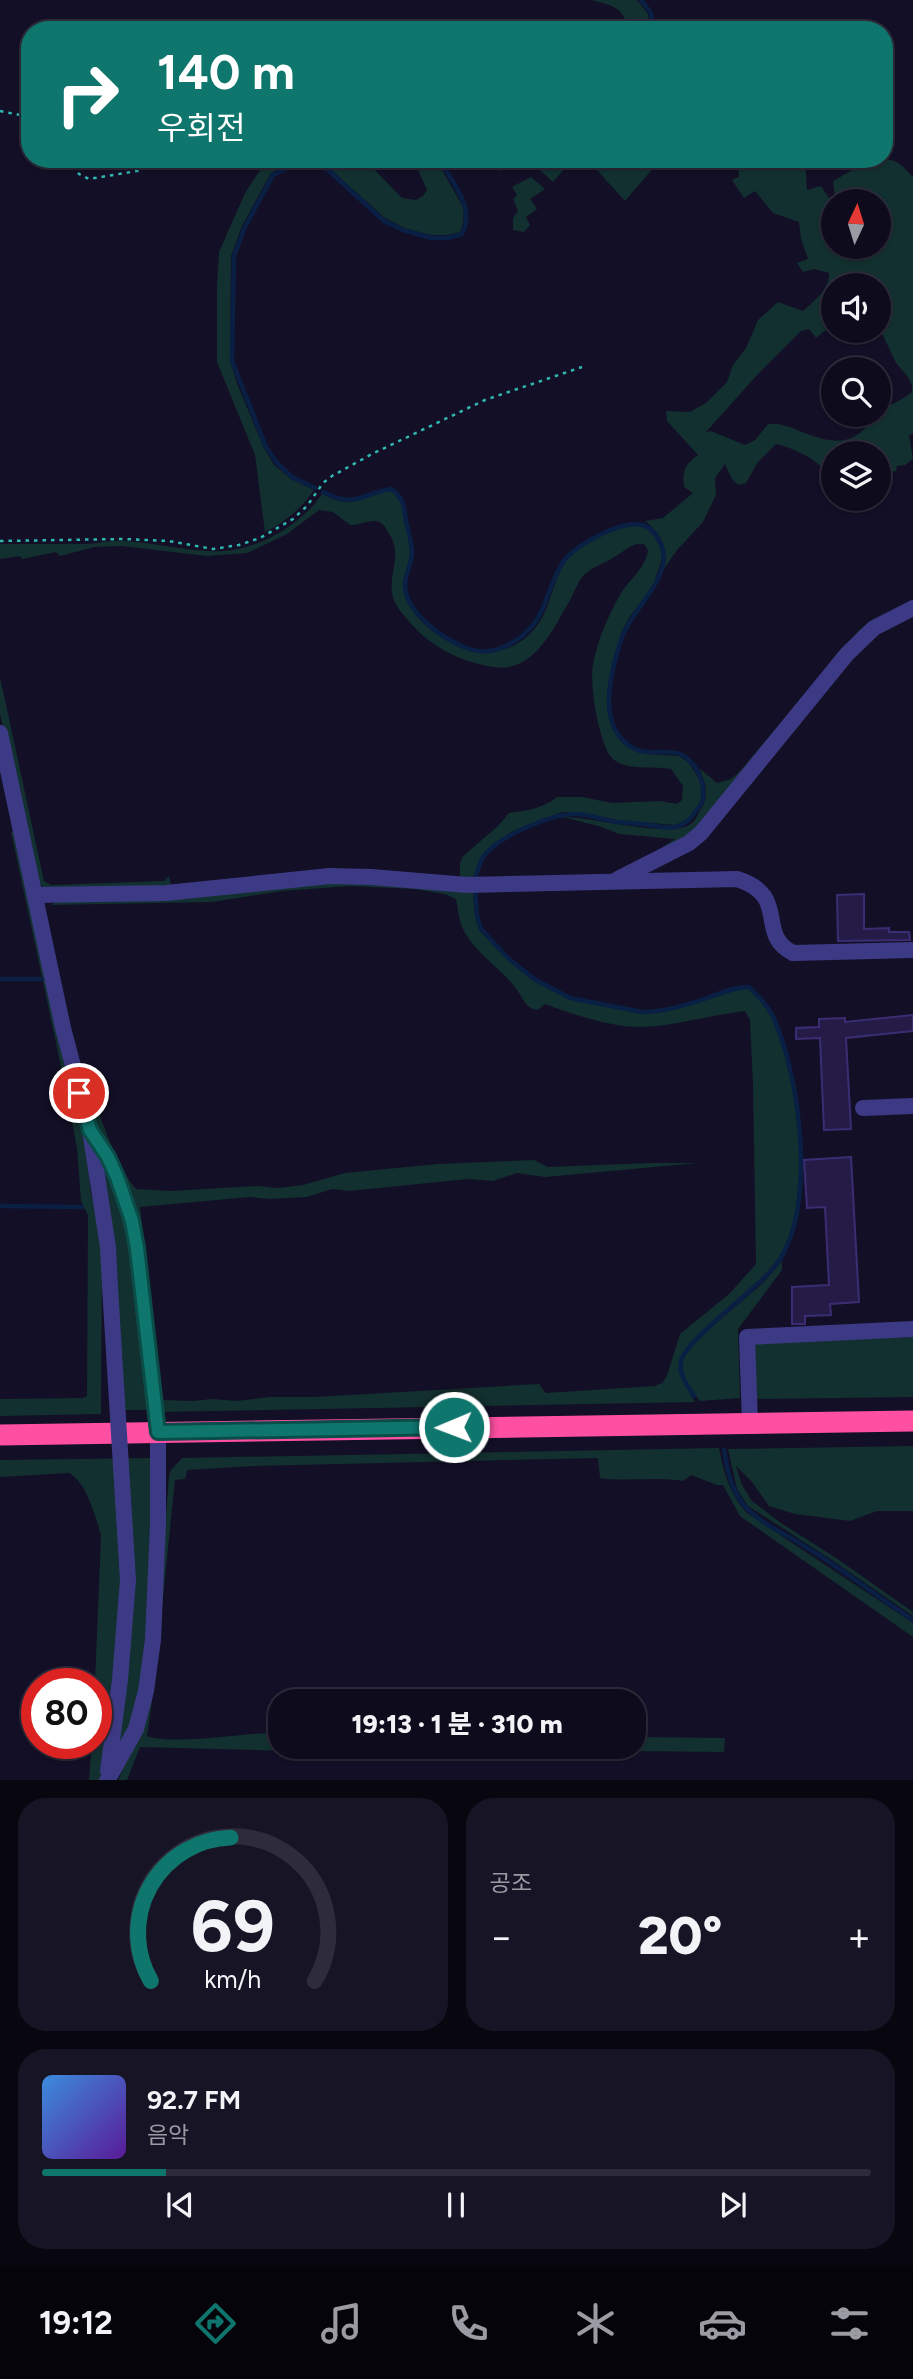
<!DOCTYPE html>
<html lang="ko">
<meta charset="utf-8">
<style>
:root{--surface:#0e0b1c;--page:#171425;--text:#f1f3f6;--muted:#9b9ba3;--line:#2e2b3b;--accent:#0f766e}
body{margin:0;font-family:Figtree,"Noto Sans KR",sans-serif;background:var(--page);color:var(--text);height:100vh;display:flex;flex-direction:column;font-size:26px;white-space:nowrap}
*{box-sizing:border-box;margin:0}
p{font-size:23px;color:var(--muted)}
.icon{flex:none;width:38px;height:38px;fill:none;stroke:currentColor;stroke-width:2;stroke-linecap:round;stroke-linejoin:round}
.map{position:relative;height:1780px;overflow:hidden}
.panel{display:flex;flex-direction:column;gap:18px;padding:18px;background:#08060f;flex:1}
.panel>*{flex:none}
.guide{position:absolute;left:21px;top:21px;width:872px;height:147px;border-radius:28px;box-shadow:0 2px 5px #0004,0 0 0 2px var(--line);background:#0f766e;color:#fff;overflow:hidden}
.needle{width:46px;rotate:4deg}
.controls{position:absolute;left:821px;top:189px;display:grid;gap:14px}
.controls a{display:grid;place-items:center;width:70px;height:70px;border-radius:50%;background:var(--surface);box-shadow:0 2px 5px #0004,0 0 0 2px var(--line);font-size:35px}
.speed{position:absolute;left:21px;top:1668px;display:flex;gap:14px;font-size:35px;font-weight:700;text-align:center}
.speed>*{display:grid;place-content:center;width:91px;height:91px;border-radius:50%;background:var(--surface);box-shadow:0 2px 5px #0004,0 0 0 2px var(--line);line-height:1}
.speed .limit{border:10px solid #d22;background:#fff;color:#111}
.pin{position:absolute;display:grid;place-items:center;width:60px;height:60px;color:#fff;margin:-30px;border:4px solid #fff;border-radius:50%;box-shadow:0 2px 7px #0007}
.me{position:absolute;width:77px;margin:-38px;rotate:269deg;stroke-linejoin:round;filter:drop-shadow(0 0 5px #0008)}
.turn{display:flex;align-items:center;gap:24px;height:147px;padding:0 21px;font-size:32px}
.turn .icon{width:91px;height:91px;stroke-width:2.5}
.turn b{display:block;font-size:49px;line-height:60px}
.big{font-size:52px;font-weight:800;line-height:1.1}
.panel .tile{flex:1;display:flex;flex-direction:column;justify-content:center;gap:10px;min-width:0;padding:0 24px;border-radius:28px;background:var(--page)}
.panel .dial{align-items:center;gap:0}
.dial svg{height:182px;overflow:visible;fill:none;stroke:var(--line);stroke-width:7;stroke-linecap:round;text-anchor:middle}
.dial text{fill:var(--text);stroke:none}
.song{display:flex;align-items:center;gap:21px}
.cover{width:84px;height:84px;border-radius:10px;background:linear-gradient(135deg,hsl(210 70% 55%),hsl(270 70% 35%))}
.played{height:7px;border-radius:4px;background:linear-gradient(90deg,var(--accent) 15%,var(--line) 15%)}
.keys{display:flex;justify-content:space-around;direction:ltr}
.heat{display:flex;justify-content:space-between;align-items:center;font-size:38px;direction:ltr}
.panel .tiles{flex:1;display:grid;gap:18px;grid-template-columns:1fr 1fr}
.tile:last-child{grid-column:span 2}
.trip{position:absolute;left:268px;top:1689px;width:378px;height:70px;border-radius:28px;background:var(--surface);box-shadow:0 2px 5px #0004,0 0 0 2px var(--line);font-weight:800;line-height:70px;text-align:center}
.dock{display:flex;height:112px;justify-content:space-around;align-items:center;background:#06040b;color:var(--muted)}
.dock .icon{width:49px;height:49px}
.dock .on{color:var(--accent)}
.dock b{font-size:32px;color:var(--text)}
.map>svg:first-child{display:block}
.green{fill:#12302f;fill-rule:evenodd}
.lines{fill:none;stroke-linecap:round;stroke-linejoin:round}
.stream{stroke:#0a1f44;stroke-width:4.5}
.building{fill:#241b47;stroke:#3b2d73;stroke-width:2}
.path{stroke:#2fb8b0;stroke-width:2.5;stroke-dasharray:3.5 5;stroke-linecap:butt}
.minor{stroke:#3d3a85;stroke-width:16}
.highway{stroke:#ff4fa3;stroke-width:21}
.minor-bridge{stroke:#3d3a85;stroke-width:16}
.route-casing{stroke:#0a4d48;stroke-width:18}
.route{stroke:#0f766e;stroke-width:12}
</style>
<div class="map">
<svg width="913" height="1781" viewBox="0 0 913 1781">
<rect width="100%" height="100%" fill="#130f26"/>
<!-- green -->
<g class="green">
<path d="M592 0H637L648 14 650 30H622L626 25C624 6 608 5 592 0Z"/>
<path d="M272 159H364L402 198 416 200 423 196 427 190 413 159H436L463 207C464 217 464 223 460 232L448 235H431L404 228 385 218 328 167 316 162 305 161 287 165 271 173 242 226 231 256 230 361 238 386 264 448 274 465 291 479 314 490C301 509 285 522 265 532L255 455 217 362V285L219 252 245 193 263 166Z"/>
<polygon points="488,159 569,159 571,161 553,182 529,160 499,171"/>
<polygon points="587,159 661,159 625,201"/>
<path d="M738 159H805L807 190 821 186 829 198 835 197 833 181C853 171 880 149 901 165 905 168 909 173 913 177V434L909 435 913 459 905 465 897 466 896 471 886 473 879 467 878 453H833V473C824 470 821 466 814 461 804 453 788 447 776 444L758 462 746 483 738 485 732 479 725 464 715 478 716 495 703 522 677 550 664 569C669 549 661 533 645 521L663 518 693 493 684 487C682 471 685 464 698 455L667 421 666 411 690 412 706 403 727 382 733 365 746 348 758 320 778 302 803 311C814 301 830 289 829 273L814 269 803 272 797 263 808 259 801 239 799 222 773 213 755 191 744 198 732 180 739 177ZM833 201H878V247H833ZM833 285H878L879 327 896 363 908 377 912 386V392C902 401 889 404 879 412 874 417 868 426 861 432 846 445 827 441 810 435 796 430 783 422 768 424L755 440 745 445 711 431 706 432 757 375 801 331 809 329 816 338 833 324Z"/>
<polygon points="531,177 545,189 530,199 537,209 526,217 530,225 524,232 513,230 513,218 518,211 513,199 517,195 512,187"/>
<path d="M392 491C402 499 402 506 404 519 405 529 410 539 410 550 410 561 405 571 404 581 400 607 429 630 449 642 485 662 525 652 544 614 553 594 556 572 570 556 580 544 627 521 643 526 653 529 660 546 663 556L652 588 630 616 621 633 609 684 607 703 609 718 615 732 632 749 646 754 679 756 689 763 701 782 702 800 689 819 675 825 616 820 578 812H562L546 818 511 832 482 856 472 881 460 879V863L463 856 498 826 509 813C525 811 545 808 557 797H582L612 803 660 801 677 804 682 800 683 786 671 769C654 766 627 771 613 759 599 746 589 683 593 665 597 641 608 616 620 595 630 578 645 570 648 550L644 544C632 542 626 550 616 556 606 563 593 566 584 575 577 583 574 593 569 602 552 631 533 673 494 667 459 662 429 646 407 619 402 613 395 606 393 597 387 574 403 558 390 535 387 531 385 525 381 523 373 517 359 526 350 525L333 512 319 510 287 534 247 553 207 556 122 546 94 547 60 556 56 552 22 559 20 556 0 559V544C28 544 57 544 85 544 98 544 110 540 123 541 156 542 190 553 223 551 260 549 302 524 322 494 356 512 360 494 392 491Z"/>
<path d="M913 602 875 623 699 829 613 879 610 875 647 857 675 839 619 834 602 827 563 817C591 816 673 840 692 823 696 820 698 813 701 809 710 796 705 781 699 768L717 783 731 779 740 771 859 630 873 619Z"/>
<polygon points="0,677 44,881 51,885 164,881 169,876 172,889 44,888 39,883 0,714"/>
<polygon points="11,832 18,832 84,1128 91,1194 97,1216 102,1262 101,1414 0,1416 0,1399 83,1398 87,1396 88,1215 81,1201 77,1148 69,1104"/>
<path d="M326 880 473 891 475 916 479 930 507 959 533 980 570 999 642 1014C665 1014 690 1005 712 998 724 994 736 988 749 988 758 997 766 1006 772 1017 800 1070 813 1210 778 1260 756 1291 722 1310 697 1338 691 1345 684 1350 681 1358 674 1374 689 1389 695 1402L158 1412 145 1292 104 1143 94 1119 78 1064C99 1102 109 1157 136 1189L171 1191 258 1186 278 1188 303 1185 345 1173 438 1164 534 1160 548 1167 650 1163H698L545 1177 517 1173 493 1181 468 1179 349 1191 332 1189 307 1197 270 1199 250 1197 140 1207 160 1386 163 1400 192 1401 212 1399 237 1401 269 1397H315L539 1384 546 1393 655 1386 662 1383 667 1376 680 1334 729 1294 756 1264 753 1084 750 1020 745 1011C710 1015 676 1026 641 1027 610 1027 575 1015 545 1004L538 1010C527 1009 524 1001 519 993 504 969 477 956 464 931 459 921 458 910 456 899L445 894 414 889 350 886 282 891 212 902 51 905 56 901Z"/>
<polygon points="105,1174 110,1175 127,1216 149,1410 120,1410 102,1176"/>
<path d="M782 1261V1270L738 1329 740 1398 700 1401C692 1391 680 1375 682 1362 686 1345 748 1297 764 1282 770 1275 776 1268 782 1261Z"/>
<polygon points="913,1337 913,1397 753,1399 750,1342"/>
<polygon points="913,1446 913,1511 877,1511 850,1521 795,1514 769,1506 752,1482 736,1466 742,1485 752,1501 781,1523 836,1558 913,1612 913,1616 829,1558 748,1506 737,1489 728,1449"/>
<path d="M719 1448C724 1473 729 1493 747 1513L913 1623V1637L740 1516 723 1485H717L691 1475 683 1481C655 1476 628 1482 600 1478L598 1458 254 1466 187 1470 185 1479 175 1480 153 1695 147 1736C177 1746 244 1732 280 1733V1746H634V1737L725 1738 724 1752 429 1749 408 1755 397 1750 332 1752 140 1747 127 1780 118 1781 124 1765 157 1634 169 1476 171 1470 182 1458Z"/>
<path d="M154 1458 148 1641 133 1723 119 1750 135 1584 113 1692 100 1780H89L92 1743H96L95 1683 101 1535C96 1518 86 1481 69 1473L0 1477V1460Z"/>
</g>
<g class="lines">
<!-- stream -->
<g class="stream">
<polyline points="641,0 651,13 652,30"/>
<path d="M315 488 292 477 277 463 266 447 232 361 234 256 245 227 273 175 288 168 305 163 315 165 327 169 384 221 403 230 431 238H448L462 234C476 208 452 182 439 159"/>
<path d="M323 492C356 509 361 493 392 489 404 499 404 507 406 521 408 531 412 542 412 553 412 563 406 573 405 584 404 606 428 626 445 637 458 645 473 653 489 651 500 650 509 645 518 639 548 618 545 590 563 562 574 545 633 512 650 529 690 566 631 606 621 640 611 672 595 727 633 748 647 756 665 749 680 754 696 761 705 782 703 798 703 803 698 808 695 812 691 819 685 825 675 827 667 829 657 826 649 825 638 823 628 823 617 822 603 820 590 814 575 814 552 813 494 838 482 859 479 865 477 873 475 879"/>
<path d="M475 890 477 915 481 929 508 958 534 979 570 998 642 1012C663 1012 687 1005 707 998 721 993 735 987 749 987 759 997 770 1008 775 1021 800 1080 816 1203 780 1259 763 1287 685 1338 681 1362 678 1374 688 1386 694 1396"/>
<polyline points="0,979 42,979"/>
<polyline points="0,1206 82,1207"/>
<path d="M724 1450C727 1469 731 1490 744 1505 760 1524 786 1534 806 1547 843 1570 877 1596 913 1620"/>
</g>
</g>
<!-- building -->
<g class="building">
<polygon points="864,894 864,929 889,928 889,932 909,932 910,940 838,941 837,895"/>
<polygon points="913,1015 913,1031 846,1038 851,1129 824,1130 820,1038 796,1039 796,1028 819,1027 819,1019 845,1018 845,1022"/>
<polygon points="851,1157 859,1302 830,1304 831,1315 805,1316 805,1324 792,1324 792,1287 829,1285 825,1207 807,1208 804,1160"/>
</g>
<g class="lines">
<!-- path -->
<g class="path">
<polyline points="0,111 30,117"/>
<polyline points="68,159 79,174 89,179 143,170"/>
<polyline points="0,541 123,539 169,541 213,549 239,545 260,538 293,519 307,506 323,483 332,476 372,454 485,400 582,367"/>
</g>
<!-- minor -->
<g class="minor">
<polyline points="0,733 63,1028 90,1130 108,1247 110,1287"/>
<polyline points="618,879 689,843 701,833 847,654 874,628 913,608"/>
<path d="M36 895 166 893 330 876 371 877 467 885 737 879C791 896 755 934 793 953L913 950"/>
<polyline points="863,1108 913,1106"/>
<path d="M90 1130C116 1169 128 1202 137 1248L158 1432V1524L153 1640 146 1691 136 1729 107 1781"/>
<polyline points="750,1423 747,1337 913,1329"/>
<polyline points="108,1771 120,1680 128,1580"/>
</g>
<!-- highway -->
<polyline class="highway" points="0,1435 913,1421"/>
<!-- minor-bridge -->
<polyline class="minor-bridge" points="110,1287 128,1580"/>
</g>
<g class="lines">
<!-- route casing -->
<g class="route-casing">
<polyline id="route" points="79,1093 90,1130 108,1157 117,1177 132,1221 137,1248 158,1432 454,1427"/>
</g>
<!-- route -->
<use href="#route" class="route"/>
</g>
</svg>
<div class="controls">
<a><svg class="needle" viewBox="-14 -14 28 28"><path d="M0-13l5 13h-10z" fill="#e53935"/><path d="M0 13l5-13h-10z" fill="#9b9ba3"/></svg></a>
<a><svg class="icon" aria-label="sound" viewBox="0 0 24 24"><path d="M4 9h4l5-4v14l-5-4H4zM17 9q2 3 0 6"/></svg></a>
<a><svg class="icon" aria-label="search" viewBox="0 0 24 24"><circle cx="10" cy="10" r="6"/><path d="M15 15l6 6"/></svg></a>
<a><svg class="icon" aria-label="layers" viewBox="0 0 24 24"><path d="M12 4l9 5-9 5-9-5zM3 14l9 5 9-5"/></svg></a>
</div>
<div class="speed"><div class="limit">80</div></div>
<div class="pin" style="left:79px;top:1093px;background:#d93025"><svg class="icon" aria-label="arrive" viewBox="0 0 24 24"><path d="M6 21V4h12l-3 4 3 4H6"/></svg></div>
<svg class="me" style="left:454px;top:1427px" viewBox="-20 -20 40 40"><circle r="17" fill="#0f766e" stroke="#fff" stroke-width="3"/><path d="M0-11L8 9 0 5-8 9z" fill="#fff"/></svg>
<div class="trip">19:13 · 1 분 · 310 m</div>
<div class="guide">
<div class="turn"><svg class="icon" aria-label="right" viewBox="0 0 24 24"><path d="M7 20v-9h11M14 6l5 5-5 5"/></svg><div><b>140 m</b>우회전</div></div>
</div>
</div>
<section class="panel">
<div class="tiles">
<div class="tile dial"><svg viewBox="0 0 100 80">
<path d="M14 69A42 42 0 1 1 86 69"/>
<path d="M14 69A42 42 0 0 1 49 6" stroke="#0f766e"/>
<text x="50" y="56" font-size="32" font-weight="700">69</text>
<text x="50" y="72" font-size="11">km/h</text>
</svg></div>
<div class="tile"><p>공조</p>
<div class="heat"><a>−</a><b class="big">20°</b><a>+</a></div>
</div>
<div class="tile">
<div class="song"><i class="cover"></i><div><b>92.7 FM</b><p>음악</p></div></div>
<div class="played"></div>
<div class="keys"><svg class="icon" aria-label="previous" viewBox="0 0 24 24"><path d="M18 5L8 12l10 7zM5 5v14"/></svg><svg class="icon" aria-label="pause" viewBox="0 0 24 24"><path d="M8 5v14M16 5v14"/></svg><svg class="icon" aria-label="next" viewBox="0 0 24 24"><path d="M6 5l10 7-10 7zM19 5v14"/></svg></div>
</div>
</div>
</section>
<nav class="dock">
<b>19:12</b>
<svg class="icon on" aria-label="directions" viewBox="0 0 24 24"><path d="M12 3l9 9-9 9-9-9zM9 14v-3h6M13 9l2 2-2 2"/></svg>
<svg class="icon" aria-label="music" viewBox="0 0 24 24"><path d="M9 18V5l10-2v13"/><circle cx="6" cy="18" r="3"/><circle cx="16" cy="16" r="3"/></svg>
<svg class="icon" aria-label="phone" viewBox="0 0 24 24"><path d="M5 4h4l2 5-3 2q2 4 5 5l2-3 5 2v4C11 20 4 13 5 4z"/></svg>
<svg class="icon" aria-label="climate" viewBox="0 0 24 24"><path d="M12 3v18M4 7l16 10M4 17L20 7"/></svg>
<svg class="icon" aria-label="car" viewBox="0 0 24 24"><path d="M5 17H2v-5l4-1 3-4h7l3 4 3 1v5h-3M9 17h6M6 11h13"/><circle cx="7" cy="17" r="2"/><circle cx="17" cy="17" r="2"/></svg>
<svg class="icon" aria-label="filters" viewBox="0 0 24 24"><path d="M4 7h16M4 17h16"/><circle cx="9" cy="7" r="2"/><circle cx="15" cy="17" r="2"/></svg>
</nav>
